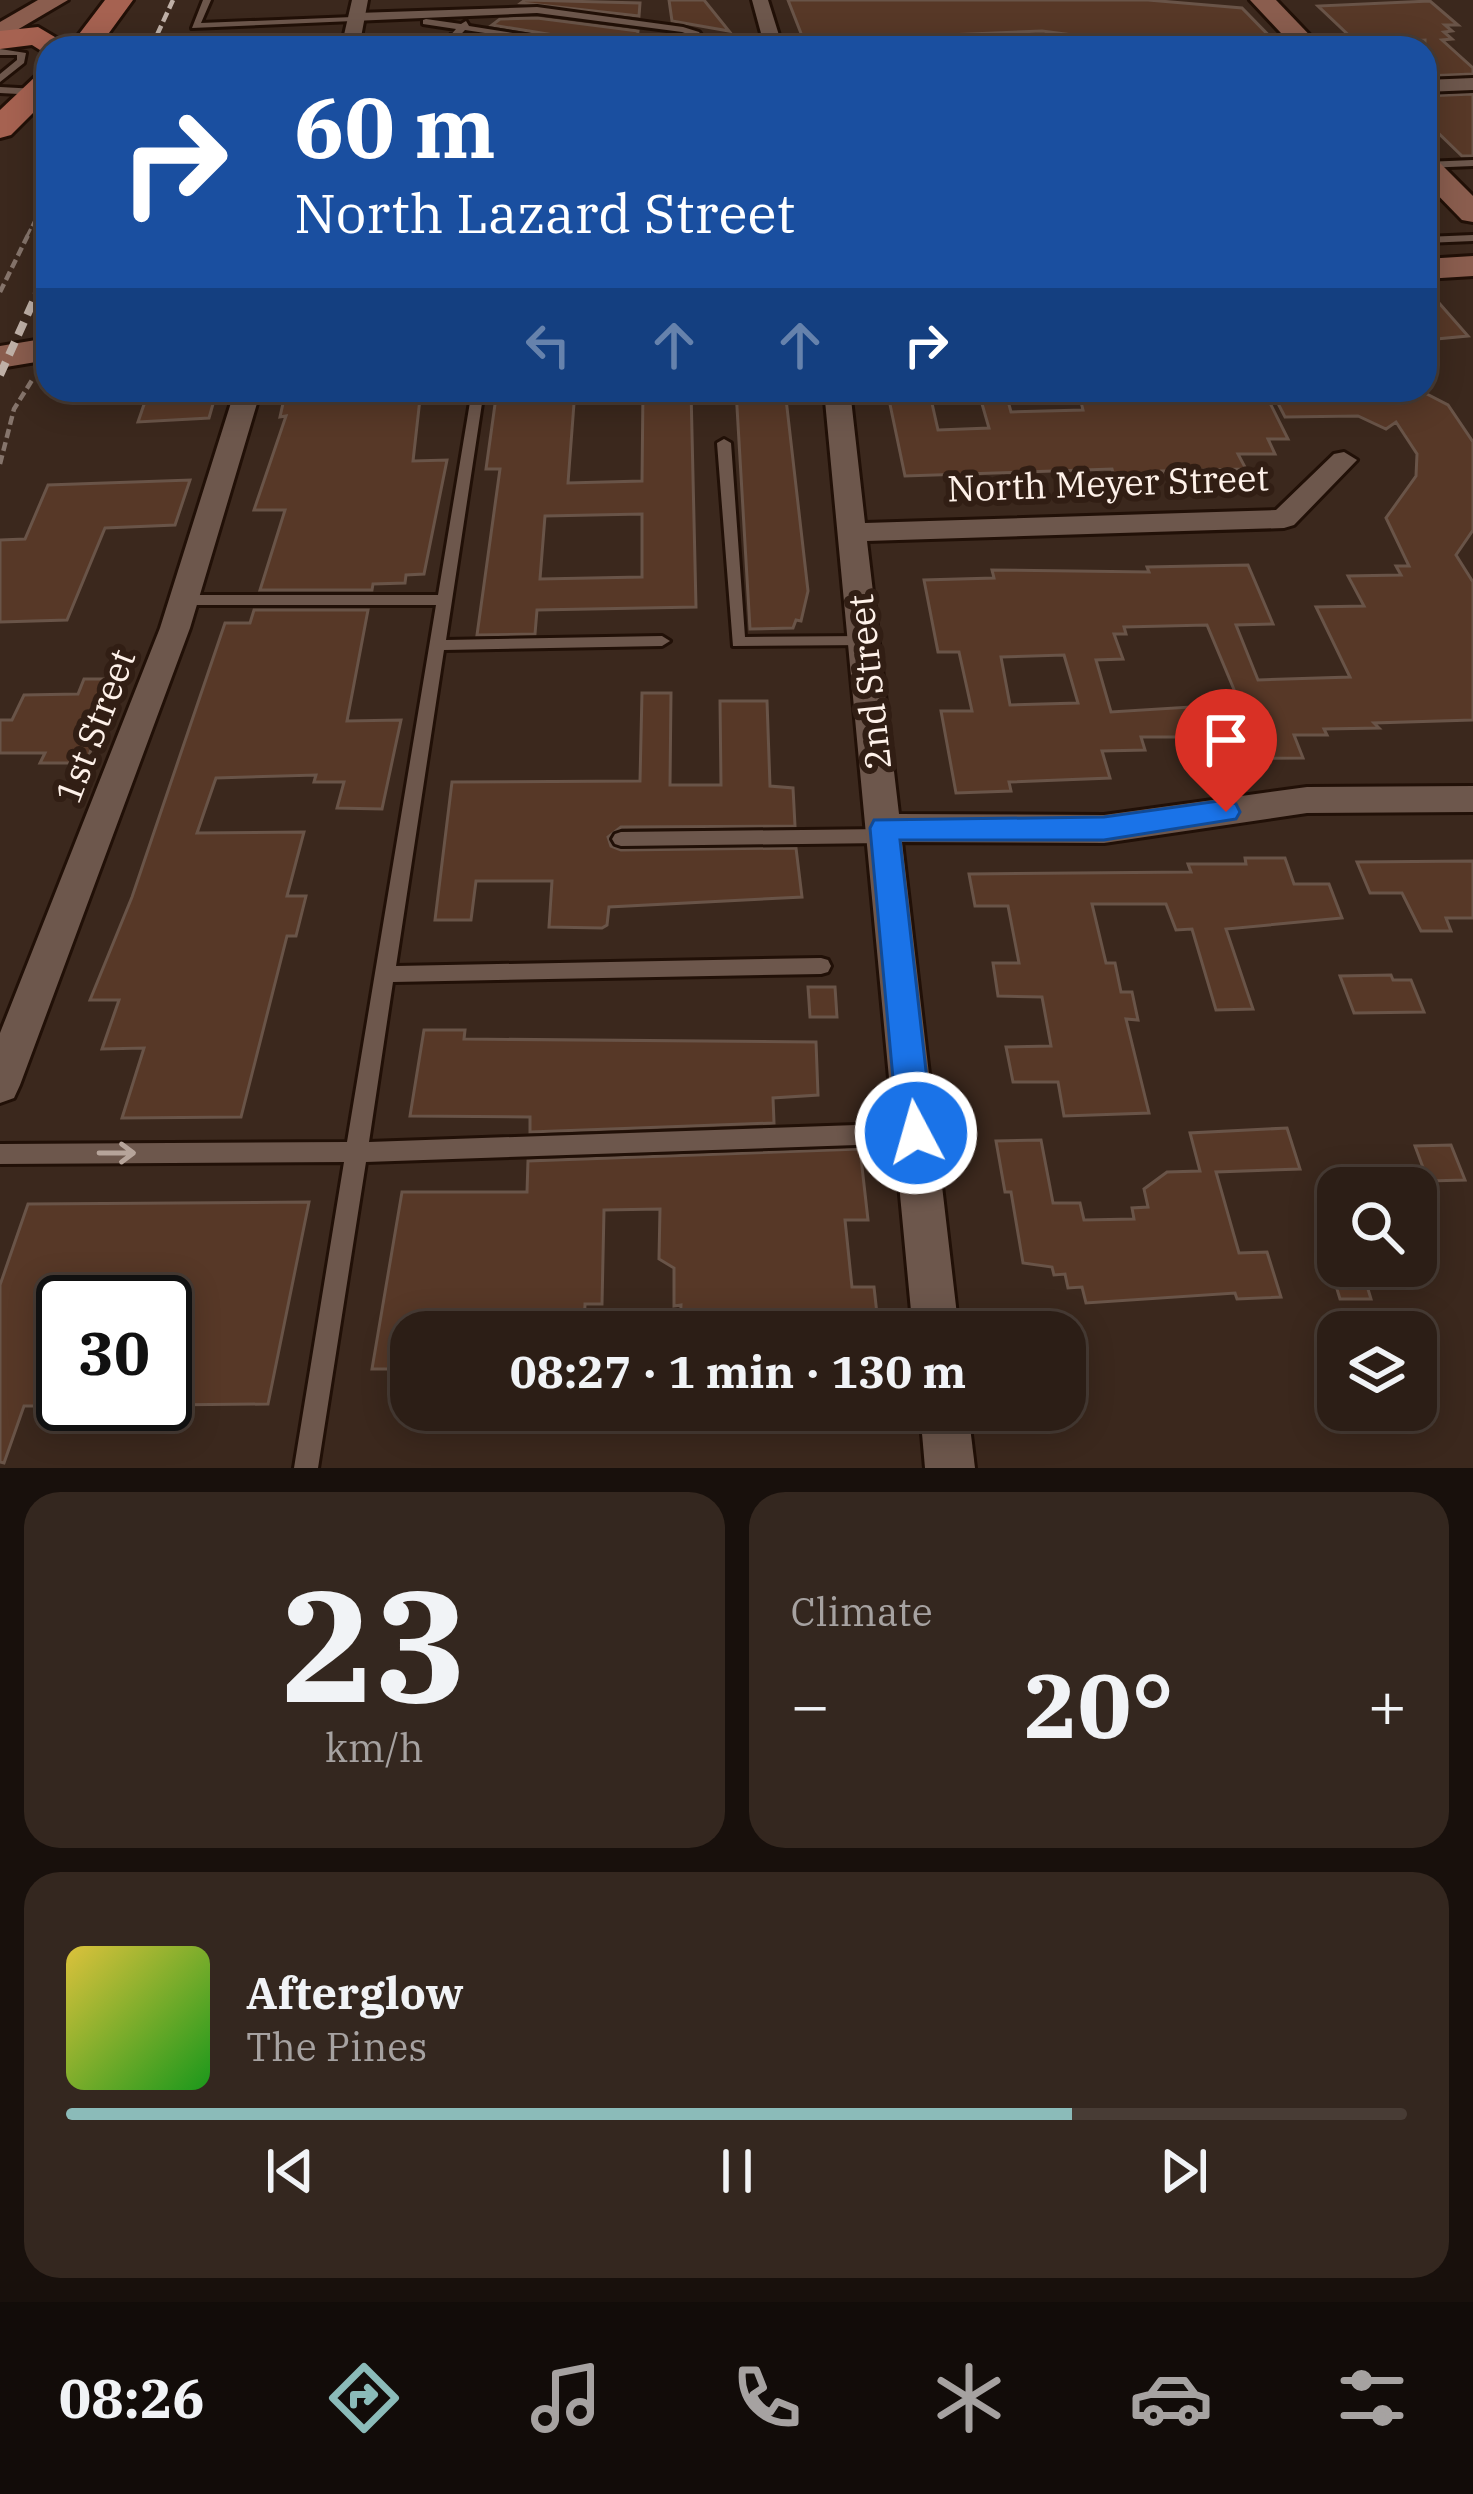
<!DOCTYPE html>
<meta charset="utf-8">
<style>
:root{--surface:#2c1e16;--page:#34271f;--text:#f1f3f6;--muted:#a6a2a1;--line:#483c35;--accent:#8bbbb9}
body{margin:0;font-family:"IBM Plex Serif",serif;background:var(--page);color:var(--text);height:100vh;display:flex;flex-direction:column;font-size:45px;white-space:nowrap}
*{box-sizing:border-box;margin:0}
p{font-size:39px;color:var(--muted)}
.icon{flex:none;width:66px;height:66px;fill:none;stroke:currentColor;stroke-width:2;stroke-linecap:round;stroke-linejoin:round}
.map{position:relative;height:1468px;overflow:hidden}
.sheet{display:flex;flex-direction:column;gap:24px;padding:24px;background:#18100c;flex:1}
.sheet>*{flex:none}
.guide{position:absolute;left:36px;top:36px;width:1401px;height:366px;border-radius:36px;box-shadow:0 6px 30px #0003,0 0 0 3px var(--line);background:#1a4fa0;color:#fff;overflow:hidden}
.fabs{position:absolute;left:1317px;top:1167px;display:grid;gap:24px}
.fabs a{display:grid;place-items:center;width:120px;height:120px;border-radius:24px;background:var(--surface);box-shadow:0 6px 30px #0003,0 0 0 3px var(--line);font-size:60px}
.speed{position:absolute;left:36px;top:1275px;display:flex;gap:24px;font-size:60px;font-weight:700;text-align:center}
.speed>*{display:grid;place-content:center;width:156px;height:156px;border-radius:50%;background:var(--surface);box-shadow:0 6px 30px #0003,0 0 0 3px var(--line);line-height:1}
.speed .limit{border:6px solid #111;border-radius:18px;background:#fff;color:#111}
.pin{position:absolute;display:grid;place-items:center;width:102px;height:102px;color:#fff;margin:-123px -51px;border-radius:50% 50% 50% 0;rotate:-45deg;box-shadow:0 0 12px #0007}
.pin .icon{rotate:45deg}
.me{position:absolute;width:132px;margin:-66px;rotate:354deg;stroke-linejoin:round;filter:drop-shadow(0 0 9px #0008)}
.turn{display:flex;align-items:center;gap:42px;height:252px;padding:0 60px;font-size:54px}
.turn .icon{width:156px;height:156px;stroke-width:2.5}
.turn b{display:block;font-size:84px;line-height:102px}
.lanes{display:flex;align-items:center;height:114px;padding:0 60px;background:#0003;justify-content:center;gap:60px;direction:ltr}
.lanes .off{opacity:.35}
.big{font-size:90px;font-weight:800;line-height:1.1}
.sheet .tile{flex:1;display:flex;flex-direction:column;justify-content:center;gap:18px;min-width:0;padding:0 42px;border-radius:36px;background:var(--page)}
.sheet .dial{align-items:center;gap:0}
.dial b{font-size:156px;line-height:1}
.song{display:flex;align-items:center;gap:36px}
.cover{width:144px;height:144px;border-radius:18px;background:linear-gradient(135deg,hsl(50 70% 55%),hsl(120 70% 35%))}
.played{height:12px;border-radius:6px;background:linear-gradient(90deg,var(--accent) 75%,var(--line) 75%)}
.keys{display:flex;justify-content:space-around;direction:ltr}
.heat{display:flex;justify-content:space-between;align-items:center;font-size:66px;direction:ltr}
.sheet .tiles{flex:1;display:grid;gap:24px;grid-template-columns:1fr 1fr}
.tile:last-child{grid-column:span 2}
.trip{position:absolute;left:390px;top:1311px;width:696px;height:120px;border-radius:36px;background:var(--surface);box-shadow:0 6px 30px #0003,0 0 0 3px var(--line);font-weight:800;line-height:120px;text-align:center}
.menu{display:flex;height:192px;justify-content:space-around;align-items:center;background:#120c09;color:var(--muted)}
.menu .icon{width:84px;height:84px}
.menu .active{color:var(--accent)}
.menu b{font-size:54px;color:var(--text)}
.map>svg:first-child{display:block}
.building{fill:#573827;stroke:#695448;stroke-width:3;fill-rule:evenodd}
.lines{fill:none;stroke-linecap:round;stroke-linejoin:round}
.lane-casing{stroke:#211007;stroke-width:6}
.street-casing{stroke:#211007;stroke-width:6}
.secondary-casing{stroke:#211007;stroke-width:6}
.primary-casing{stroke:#211007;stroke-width:6}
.path-far1{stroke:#85746b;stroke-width:3;stroke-dasharray:8 3;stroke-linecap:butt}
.path{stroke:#85746b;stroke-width:4.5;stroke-dasharray:9 4.5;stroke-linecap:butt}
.lane{fill:#6d574c;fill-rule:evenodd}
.street{fill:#6d574c;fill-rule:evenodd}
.secondary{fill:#8a5d4e;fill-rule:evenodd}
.primary{fill:#a66251;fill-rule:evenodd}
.rail-far1{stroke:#bfb0a7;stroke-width:4.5;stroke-dasharray:10 4.5;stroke-linecap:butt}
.rail{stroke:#bfb0a7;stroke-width:8;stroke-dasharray:14 8;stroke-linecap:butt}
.oneway{stroke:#b6a49a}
.route{fill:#1a73e8;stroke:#114b97;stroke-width:3}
.labels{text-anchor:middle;stroke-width:12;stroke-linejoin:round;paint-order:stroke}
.street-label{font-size:36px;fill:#fef1e9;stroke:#311e14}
</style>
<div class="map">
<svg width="1473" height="1468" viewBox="0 0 1473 1468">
<rect width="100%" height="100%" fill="#3b281d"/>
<!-- building -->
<g class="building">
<polygon points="525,0 640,3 639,16 521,3"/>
<polygon points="669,0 704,0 729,31 672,21"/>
<polygon points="788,0 1148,0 1242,8 1281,48 1173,48 1042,31 804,41"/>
<polygon points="1430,1 1458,25 1445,25 1452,31 1444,32 1452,39 1442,40 1473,68 1473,74 1425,76 1425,40 1358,44 1318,6"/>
<polygon points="537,18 638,31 636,48 611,48 608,44 492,25 500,19"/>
<polygon points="1473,94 1473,156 1462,156 1425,120 1425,96"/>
<polygon points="1425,287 1468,336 1425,340"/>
<polygon points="149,390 217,390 209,418 138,422"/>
<polygon points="286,390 421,390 413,461 447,460 424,574 406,575 405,583 373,584 372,590 260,590 285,510 254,510 286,416 280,417"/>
<path d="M497 390H575L568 483 642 481 643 390H691L696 607 537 610 535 634 477 635 500 469H486ZM642 514V577L540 579 545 516Z"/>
<polygon points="736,390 785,390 808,591 801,621 796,620 793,628 750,629"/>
<polygon points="887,390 929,390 938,430 989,428 978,390 1005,390 1011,412 1083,410 1081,402 1149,399 1145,390 1266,395 1288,439 1268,439 1275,454 1238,454 1246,469 1162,471 1164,477 1132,477 1114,476 1112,469 905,476"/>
<path d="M1271 390H1419L1448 405 1473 442V530L1456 555 1473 582V720L1374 723 1379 728 1324 729 1327 735H1294L1303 758 1212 759 1205 737H1141L1145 750 1102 751 1110 778 1009 782 1011 791 956 793 941 711H972L959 652H938L924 580 994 578 992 570 1149 572 1147 567 1248 565 1273 624 1236 625 1258 680 1350 677 1316 607 1364 606 1348 576 1401 575 1396 566H1409L1386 518 1416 476 1417 454 1396 422 1386 429 1358 416 1285 417ZM1207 625 1240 704 1111 712 1096 660 1123 659 1114 634H1126L1124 627ZM1064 655 1078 703 1010 705 1001 657Z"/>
<polygon points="190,480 175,525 105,528 67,620 0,622 0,540 25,539 48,485"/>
<polygon points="254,610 368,610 347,721 401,720 382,809 337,808 344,782 314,782 316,775 216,778 197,833 304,832 287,896 306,896 296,936 287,936 241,1117 122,1118 144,1048 102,1049 119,1000 90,1000 132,897 225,623 250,623"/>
<polygon points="84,679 118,679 86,763 40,763 45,753 0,753 0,720 12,720 24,695 78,694"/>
<polygon points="642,693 671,693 670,785 721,785 720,701 767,701 770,786 793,788 795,826 621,827 608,837 611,846 621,850 796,848 802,897 609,907 607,925 602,928 549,927 552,881 476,881 471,920 435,920 452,782 640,781"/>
<polygon points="1245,858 1285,858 1294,884 1329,884 1342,918 1226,929 1253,1009 1216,1010 1192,929 1176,930 1166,904 1092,904 1106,963 1115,963 1121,992 1132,992 1138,1020 1126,1019 1149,1113 1064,1116 1058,1082 1013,1082 1006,1047 1051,1046 1042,997 998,996 993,963 1019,963 1008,906 975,906 969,874 1191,872 1188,864 1246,864"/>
<polygon points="1473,861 1473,918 1446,918 1451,931 1421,931 1402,893 1370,893 1357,862"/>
<polygon points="1391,975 1393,980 1411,980 1424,1012 1354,1013 1340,976"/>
<polygon points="808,987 835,987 837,1017 810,1017"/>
<polygon points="424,1030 465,1030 464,1039 816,1042 818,1095 773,1098 774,1123 530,1132 530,1117 410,1116"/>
<polygon points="1287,1128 1300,1169 1216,1172 1239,1253 1267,1252 1281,1297 1237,1299 1235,1293 1086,1303 1082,1287 1068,1288 1065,1274 1054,1275 1052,1267 1023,1263 1011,1192 1005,1192 996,1141 1041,1140 1053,1203 1080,1203 1084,1220 1134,1219 1132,1208 1148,1207 1144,1189 1167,1172 1200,1171 1190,1133"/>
<polygon points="1451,1145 1465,1180 1428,1181 1415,1146"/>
<polygon points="860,1149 868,1220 845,1220 852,1287 874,1287 879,1332 680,1332 681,1305 674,1306 674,1268 659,1259 660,1209 604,1210 602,1304 585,1304 584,1331 411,1332 411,1369 372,1369 402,1192 527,1192 528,1161"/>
<polygon points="309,1202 268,1404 165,1405 165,1302 63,1302 63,1406 24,1406 4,1463 0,1462 0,1285 28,1204"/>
<polygon points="1330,1266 1361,1266 1371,1299 1340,1299"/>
</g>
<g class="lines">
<!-- lane casing -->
<g class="lane-casing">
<g id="lane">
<polygon points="203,0 211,0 201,23 353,17 357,13 537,7 683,27 699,32 711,48 702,48 693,36 682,32 537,13 192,28"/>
<polygon points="426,19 461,24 466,21 469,26 607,48 585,48 465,30 448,48 439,48 456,29 423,24 423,20"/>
<polygon points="0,49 26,53 24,63 0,82 0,74 17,60 17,55 0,55"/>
<polygon points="0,87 37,89 42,92 37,95 0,93"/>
<polygon points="1473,160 1473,166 1425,168 1425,162"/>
<polygon points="1473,235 1473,241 1425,243 1425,237"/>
<polygon points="472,390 484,390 446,640 662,636 670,641 662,646 444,650 396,966 821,958 828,960 831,966 828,972 821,974 393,982 369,1142 915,1123 922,1126 925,1133 922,1140 915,1143 366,1162 318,1468 294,1468 344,1162 0,1164 0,1144 347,1142 436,605 183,605 175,600 183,595 438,595"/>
<polygon points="724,439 731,443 745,637 865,636 870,637 873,641 870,645 733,646 717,443"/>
<polygon points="884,829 890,831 893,836 890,841 884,843 621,846 615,844 612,839 615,834 621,832"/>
</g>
</g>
<!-- street casing -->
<g class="street-casing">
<g id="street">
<polygon points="352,0 368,0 359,48 341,48"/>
<polygon points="752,0 768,0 783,48 765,48"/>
<polygon points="1015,43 1054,43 1063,48 1006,48"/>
<polygon points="1473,78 1473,90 1425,92 1425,80"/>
<polygon points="235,390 261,390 190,628 20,1085 14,1098 0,1103 0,1033 160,628"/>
<polygon points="824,390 850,390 865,523 1276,510 1334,454 1344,452 1357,460 1294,525 1284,528 867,541 899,814 1104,815 1307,787 1473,786 1473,812 1307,813 1104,843 902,842 959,1332 913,1332"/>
<polygon points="920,1410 968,1410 975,1468 925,1468"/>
</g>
</g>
<!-- secondary casing -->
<g class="secondary-casing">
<g id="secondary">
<polygon points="38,0 68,0 0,40 0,22"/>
<polygon points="1250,0 1276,0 1322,48 1295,48"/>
<polygon points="1425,156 1436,159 1473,196 1473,222 1462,220 1425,182"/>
<polygon points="1473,256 1473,276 1425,279 1425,259"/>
<polygon points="48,338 48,360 0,368 0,346"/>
</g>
</g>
<!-- primary casing -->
<g class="primary-casing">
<g id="primary">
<polygon points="105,0 133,0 98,48 48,48 48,55 32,45 0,49 0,31 38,27 70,46"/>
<polygon points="48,72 48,98 11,135 0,138 0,110 37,75"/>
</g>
</g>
<!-- path-far1 -->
<polyline class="path-far1" points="27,236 48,194"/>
<!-- path -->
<g class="path">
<polyline points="0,292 29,233"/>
<polyline points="38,325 48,301"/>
<polyline points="0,464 14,409 34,377"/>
</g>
<!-- lane -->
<use href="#lane" class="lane"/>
<!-- street -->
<use href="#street" class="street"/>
<!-- secondary -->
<use href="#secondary" class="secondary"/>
<!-- primary -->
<use href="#primary" class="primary"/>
<!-- rail-far1 -->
<polyline class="rail-far1" points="151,48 173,0"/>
<!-- rail -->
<polyline class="rail" points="0,375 48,269"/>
</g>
<!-- one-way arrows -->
<defs><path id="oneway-shaft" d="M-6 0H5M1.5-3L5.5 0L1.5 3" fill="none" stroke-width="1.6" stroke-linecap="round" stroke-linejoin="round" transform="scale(3)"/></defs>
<use class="oneway" href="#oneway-shaft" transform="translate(117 1153)"/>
<!-- route -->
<polygon class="route" points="1226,800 1236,804 1240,812 1236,819 1104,840 900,840 933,1133 928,1144 916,1149 903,1144 898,1133 870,828 874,820 1104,817"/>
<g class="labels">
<!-- street labels -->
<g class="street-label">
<text transform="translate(1108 483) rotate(-2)" y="13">North Meyer Street</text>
<text transform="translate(869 682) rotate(-96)" y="13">2nd Street</text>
<text transform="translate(95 726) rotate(-69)" y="13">1st Street</text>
</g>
</g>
</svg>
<div class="fabs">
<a><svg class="icon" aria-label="search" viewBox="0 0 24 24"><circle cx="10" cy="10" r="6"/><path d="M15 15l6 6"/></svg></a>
<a><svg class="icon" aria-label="layers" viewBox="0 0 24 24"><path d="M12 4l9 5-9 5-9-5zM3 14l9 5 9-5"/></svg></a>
</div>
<div class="speed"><div class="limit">30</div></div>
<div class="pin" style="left:1226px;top:812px;background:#d93025"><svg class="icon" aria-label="arrive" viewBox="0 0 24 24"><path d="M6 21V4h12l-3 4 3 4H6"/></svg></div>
<svg class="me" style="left:916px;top:1133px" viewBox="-20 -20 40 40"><circle r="17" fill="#1a73e8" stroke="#fff" stroke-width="3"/><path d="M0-11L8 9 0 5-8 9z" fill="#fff"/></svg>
<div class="trip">08:27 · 1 min · 130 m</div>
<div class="guide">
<div class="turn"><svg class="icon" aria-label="right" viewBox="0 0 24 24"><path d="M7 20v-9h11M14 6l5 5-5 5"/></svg><div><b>60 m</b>North Lazard Street</div></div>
<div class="lanes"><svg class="icon off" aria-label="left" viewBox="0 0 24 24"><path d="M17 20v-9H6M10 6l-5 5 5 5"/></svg><svg class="icon off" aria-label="ahead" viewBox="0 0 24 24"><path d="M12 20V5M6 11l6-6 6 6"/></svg><svg class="icon off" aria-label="ahead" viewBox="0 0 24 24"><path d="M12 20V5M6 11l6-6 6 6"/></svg><svg class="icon" aria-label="right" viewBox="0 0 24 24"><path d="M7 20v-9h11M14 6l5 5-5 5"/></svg></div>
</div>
</div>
<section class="sheet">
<div class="tiles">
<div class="tile dial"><b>23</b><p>km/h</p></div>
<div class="tile"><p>Climate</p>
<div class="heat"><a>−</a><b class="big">20°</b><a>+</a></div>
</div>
<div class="tile">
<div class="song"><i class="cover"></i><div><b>Afterglow</b><p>The Pines</p></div></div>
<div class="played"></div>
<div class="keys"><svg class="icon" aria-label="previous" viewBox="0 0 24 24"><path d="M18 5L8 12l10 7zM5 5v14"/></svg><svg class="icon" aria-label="pause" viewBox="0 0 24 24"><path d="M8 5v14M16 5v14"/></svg><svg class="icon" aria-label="next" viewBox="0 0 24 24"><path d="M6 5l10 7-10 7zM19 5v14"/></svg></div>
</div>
</div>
</section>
<nav class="menu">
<b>08:26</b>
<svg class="icon active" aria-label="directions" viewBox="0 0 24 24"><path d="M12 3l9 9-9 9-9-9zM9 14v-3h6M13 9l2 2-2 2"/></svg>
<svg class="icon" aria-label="music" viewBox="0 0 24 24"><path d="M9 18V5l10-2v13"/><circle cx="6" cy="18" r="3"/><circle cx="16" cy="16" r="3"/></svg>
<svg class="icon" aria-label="phone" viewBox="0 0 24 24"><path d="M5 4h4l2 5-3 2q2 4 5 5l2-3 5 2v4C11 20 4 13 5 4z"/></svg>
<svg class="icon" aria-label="climate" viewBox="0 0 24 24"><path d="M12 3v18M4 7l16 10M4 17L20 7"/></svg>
<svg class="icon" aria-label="car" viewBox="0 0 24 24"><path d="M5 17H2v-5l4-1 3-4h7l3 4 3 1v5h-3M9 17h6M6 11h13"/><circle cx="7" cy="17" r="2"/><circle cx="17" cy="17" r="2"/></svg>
<svg class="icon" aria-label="filters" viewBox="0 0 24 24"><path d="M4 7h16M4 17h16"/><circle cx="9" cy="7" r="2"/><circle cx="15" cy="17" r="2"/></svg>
</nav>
